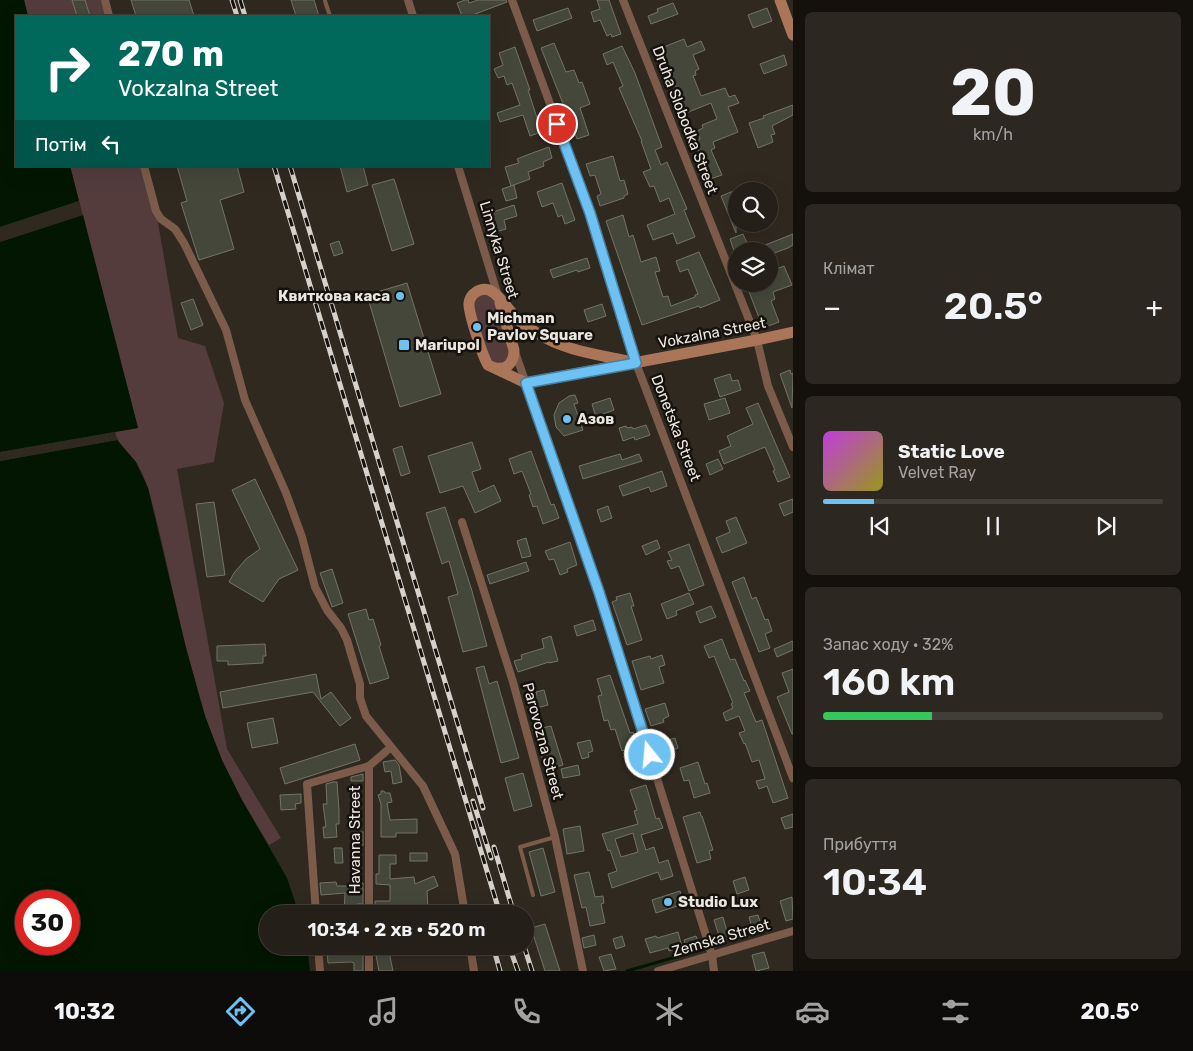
<!DOCTYPE html>
<html lang="uk">
<meta charset="utf-8">
<style>
:root{--surface:#241f18;--page:#2c2721;--text:#f1f3f6;--muted:#a3a2a2;--line:#413d37;--accent:#6dc2f3}
body{margin:0;font-family:Rubik,sans-serif;background:var(--page);color:var(--text);height:100vh;display:flex;flex-direction:column;font-size:19px;white-space:nowrap}
*{box-sizing:border-box;margin:0}
p{font-size:16px;color:var(--muted)}
.icon{flex:none;width:28px;height:28px;fill:none;stroke:currentColor;stroke-width:2;stroke-linecap:round;stroke-linejoin:round}
.map{position:relative;flex:1;overflow:hidden}
.panel{display:flex;flex-direction:column;gap:12px;padding:12px;background:#14110d;width:400px}
.panel>*{flex:none}
.banner{position:absolute;left:15px;top:15px;width:475px;height:152px;border-radius:0px;box-shadow:0 5px 20px #0002,0 0 0 1px var(--line);background:#00695c;color:#fff;overflow:hidden}
.buttons{position:absolute;left:728px;top:182px;display:grid;gap:10px}
.buttons a{display:grid;place-items:center;width:50px;height:50px;border-radius:50%;background:var(--surface);box-shadow:0 5px 20px #0002,0 0 0 1px var(--line);font-size:25px}
.speed{position:absolute;left:15px;top:890px;display:flex;gap:10px;font-size:25px;font-weight:700;text-align:center}
.speed>*{display:grid;place-content:center;width:65px;height:65px;border-radius:50%;background:var(--surface);box-shadow:0 5px 20px #0002,0 0 0 1px var(--line);line-height:1}
.speed .limit{border:8px solid #d22;background:#fff;color:#111}
.pin{position:absolute;display:grid;place-items:center;width:42px;height:42px;color:#fff;margin:-21px;border:2px solid #fff;border-radius:50%;box-shadow:0 1px 5px #0007}
.me{position:absolute;width:55px;margin:-28px;rotate:343deg;stroke-linejoin:round;filter:drop-shadow(0 0 4px #0008)}
.turn{display:flex;align-items:center;gap:18px;height:105px;padding:0 20px;font-size:22px}
.turn .icon{width:65px;height:65px;stroke-width:2.5}
.turn b{display:block;font-size:35px;line-height:42px}
.then{display:flex;align-items:center;height:48px;padding:0 20px;background:#0003;gap:10px;font-size:19px}
.big{font-size:38px;font-weight:600;line-height:1.1}
.panel .widget{flex:1;display:flex;flex-direction:column;justify-content:center;gap:8px;min-width:0;padding:0 18px;border-radius:8px;background:var(--page)}
.panel .dial{align-items:center;gap:0}
.dial b{font-size:65px;line-height:1}
.song{display:flex;align-items:center;gap:15px}
.cover{width:60px;height:60px;border-radius:8px;background:linear-gradient(135deg,hsl(290 70% 55%),hsl(60 70% 35%))}
.played{height:5px;border-radius:2px;background:linear-gradient(90deg,var(--accent) 15%,var(--line) 15%)}
.keys{display:flex;justify-content:space-around;direction:ltr}
.heat{display:flex;justify-content:space-between;align-items:center;font-size:28px;direction:ltr}
.charge{height:8px;border-radius:4px;background:linear-gradient(90deg,#34c759 32%,var(--line) 0)}
.trip{position:absolute;left:259px;top:905px;width:275px;height:50px;border-radius:25px;background:var(--surface);box-shadow:0 5px 20px #0002,0 0 0 1px var(--line);font-weight:600;line-height:50px;text-align:center}
.tab-bar{display:flex;height:80px;justify-content:space-around;align-items:center;background:#0e0c0a;color:var(--muted)}
.tab-bar .icon{width:35px;height:35px}
.tab-bar .selected{color:var(--accent)}
.tab-bar b{font-size:22px;color:var(--text)}
main{display:flex;flex:1;min-height:0}
.map>svg:first-child{display:block}
.green{fill:#543c3d}
.water{fill:#021601;fill-rule:evenodd}
.pier{fill:#302920}
.lines{fill:none;stroke-linecap:round;stroke-linejoin:round}
.stream{stroke:#021601;stroke-width:3}
.building{fill:#46473b;stroke:#737467;fill-rule:evenodd}
.lane{stroke:#7d5b4a;stroke-width:4}
.street{stroke:#7d5b4a;stroke-width:8}
.secondary{stroke:#ab755a;stroke-width:11}
.rail-casing{stroke:#d6d2ca;stroke-width:5}
.rail{stroke:#15120e;stroke-width:3;stroke-dasharray:9;stroke-linecap:butt}
.route-casing{stroke:#477e9e;stroke-width:12}
.route{stroke:#6dc2f3;stroke-width:9}
.poi-dot{fill:#6dc2f3;stroke:#15120e;stroke-width:2}
.labels{text-anchor:middle;stroke-width:5;stroke-linejoin:round;paint-order:stroke}
.street-label{font-size:15px;fill:#ebe7e0;stroke:#15120e}
.poi-label{font-size:15px;font-weight:bold;fill:#ebe7e0;stroke:#15120e;text-anchor:start}
</style>
<main>
<div class="map">
<svg width="793" height="971" viewBox="0 0 793 971">
<rect width="100%" height="100%" fill="#302920"/>
<!-- green -->
<g class="green">
<polygon points="24,0 107,0 111,16 28,16"/>
<path d="M70 166H146L153 194 178 338 205 346 224 403 214 462 177 469 227 749 281 838 269 845C252 817 234 789 221 759 186 673 173 580 149 491 146 481 140 468 134 460 127 451 118 444 115 432L138 428Z"/>
<polygon points="485,292 495,300 510,351 506,364 490,362 473,307 474,298"/>
</g>
<!-- water -->
<g class="water">
<polygon points="0,0 24,0 28,16 16,16 16,166 70,166 79,201 0,227"/>
<polygon points="83,215 138,428 0,452 0,242"/>
<path d="M117 440 136 462 148 488 185 644 205 716 222 760 242 800 287 878 299 914H268V946H307L310 971H0V461ZM26 901H69V944H26Z"/>
</g>
<!-- pier -->
<g class="pier">
<polygon points="79,201 80,203 0,229 0,227"/>
<polygon points="82,213 83,215 0,242 0,240"/>
<polygon points="115,432 116,435 0,455 0,452"/>
<polygon points="116,438 117,440 0,461 0,458"/>
</g>
<g class="lines">
<!-- stream -->
<polyline class="stream" points="627,971 704,949"/>
</g>
<!-- building -->
<g class="building">
<polygon points="72,0 85,0 90,16 77,16"/>
<polygon points="131,0 189,0 194,16 136,16"/>
<polygon points="291,0 314,0 319,16 296,16"/>
<polygon points="465,0 468,0 469,3 478,0 506,0 507,2 470,16 462,16 457,3"/>
<polygon points="597,0 609,0 621,34 612,37 611,34 607,36 600,20 594,22 591,12 600,9"/>
<polygon points="673,3 678,14 651,24 648,16 658,12 657,9"/>
<polygon points="568,8 572,18 537,31 533,20"/>
<polygon points="767,8 772,21 753,28 748,15"/>
<polygon points="684,39 687,47 701,41 705,50 693,55 699,69 695,71 696,75 693,76 701,96 725,88 729,97 735,95 739,103 728,107 738,132 713,142 715,148 711,150 722,175 710,179 695,142 700,139 697,131 703,128 702,125 717,119 711,103 686,113 661,48"/>
<polygon points="554,43 566,72 574,70 579,83 582,82 590,104 580,108 589,135 577,139 541,48"/>
<polygon points="622,46 635,73 662,147 655,150 661,165 667,162 687,209 684,210 695,237 677,244 673,233 653,240 647,225 675,214 669,198 660,202 654,186 650,187 643,172 651,169 641,141 642,141 619,88 623,86 613,62 607,65 603,54"/>
<polygon points="515,47 530,90 528,90 538,121 541,120 544,131 530,136 523,115 500,122 497,113 520,105 512,83 507,85 504,76 498,78 494,69 503,65 499,53"/>
<polygon points="784,55 787,65 764,74 760,64"/>
<polygon points="793,105 793,115 772,126 775,134 771,135 773,142 758,148 749,123 764,118 763,116"/>
<polygon points="549,147 552,158 543,162 544,166 528,172 530,179 511,186 505,167 519,163 517,159 527,155"/>
<polygon points="613,156 620,181 624,180 628,194 624,196 624,198 600,206 597,196 601,194 595,175 590,176 586,164"/>
<polygon points="177,166 237,166 244,192 220,200 234,249 199,260 181,203 187,201"/>
<polygon points="340,166 363,166 368,185 347,192"/>
<polygon points="394,179 414,244 392,251 372,185"/>
<polygon points="562,183 575,220 565,224 562,215 558,217 553,203 542,207 537,192"/>
<polygon points="514,185 517,198 506,201 502,189"/>
<polygon points="736,190 736,233 721,196"/>
<polygon points="514,205 517,216 504,220 506,229 495,232 490,213"/>
<polygon points="623,215 629,237 633,235 641,262 656,257 660,271 655,272 663,297 668,296 671,306 695,297 695,295 698,294 688,269 680,272 676,261 699,252 720,300 700,308 699,306 642,325 606,221"/>
<polygon points="743,234 749,248 736,251 735,254 730,239"/>
<polygon points="793,234 793,245 788,248 769,255 769,251 750,251"/>
<polygon points="339,241 343,253 334,256 330,244"/>
<polygon points="587,258 590,268 578,272 577,270 553,278 550,270"/>
<polygon points="784,266 792,285 773,292 775,299 771,301 779,322 763,328 746,284 769,284 769,272"/>
<polygon points="407,283 441,394 400,407 367,295"/>
<polygon points="193,299 203,325 191,330 181,303"/>
<polygon points="602,304 606,316 588,322 584,310"/>
<polygon points="790,370 791,374 793,373 792,408 780,374"/>
<polygon points="730,374 732,381 738,380 741,390 720,397 714,379"/>
<polygon points="575,395 578,403 574,404 583,430 564,436 556,427 554,415 559,403 569,396"/>
<polygon points="610,398 614,410 596,417 592,404"/>
<polygon points="725,398 730,413 709,420 704,404"/>
<polygon points="758,403 790,477 778,482 773,471 775,470 765,447 724,464 719,451 731,446 727,436 753,424 746,408"/>
<polygon points="646,425 650,435 635,440 634,437 623,441 619,428 626,426 627,428 632,427 633,429"/>
<polygon points="472,442 481,469 472,472 479,492 494,485 501,501 475,513 463,486 440,493 428,456"/>
<polygon points="402,446 410,473 401,476 393,449"/>
<polygon points="531,451 551,505 554,504 559,518 543,524 537,506 533,507 529,495 531,494 522,471 514,474 509,459"/>
<polygon points="620,454 622,460 639,454 642,461 583,479 579,466"/>
<polygon points="718,459 723,469 710,475 706,464"/>
<polygon points="662,471 667,486 651,492 649,487 623,496 619,486"/>
<polygon points="255,479 298,570 279,579 263,602 229,582 234,573 246,559 260,549 232,490"/>
<polygon points="793,499 793,512 784,516 779,504"/>
<polygon points="214,502 225,575 207,577 196,504"/>
<polygon points="608,506 612,518 601,522 597,510"/>
<polygon points="445,507 472,591 487,646 463,652 448,597 458,594 449,561 442,564 426,513"/>
<polygon points="736,517 747,543 722,553 716,538 730,532 726,521"/>
<polygon points="526,538 531,556 522,558 517,541"/>
<polygon points="657,540 660,548 646,555 642,546"/>
<polygon points="570,542 577,565 567,569 568,572 560,575 554,559 549,560 545,551"/>
<polygon points="689,544 704,585 689,591 679,566 671,569 667,561 672,560 668,552"/>
<polygon points="526,562 529,571 490,584 487,575"/>
<polygon points="332,569 343,603 332,607 320,573"/>
<polygon points="744,577 752,599 756,597 765,620 768,619 772,631 765,634 770,648 759,652 732,582"/>
<polygon points="630,593 634,606 631,606 642,640 627,645 612,602 617,600 616,597"/>
<polygon points="689,593 694,604 676,611 677,615 667,619 661,604"/>
<polygon points="711,606 716,617 700,623 696,612"/>
<polygon points="366,609 369,620 373,619 381,645 379,646 389,678 370,684 348,614"/>
<polygon points="593,620 596,630 577,636 574,626"/>
<polygon points="551,636 558,661 549,663 549,662 518,672 514,661 522,659 521,655 544,648 542,639"/>
<polygon points="722,639 730,660 735,659 744,681 745,680 750,691 744,693 756,722 762,720 788,798 773,803 767,786 759,789 756,781 765,779 759,760 752,762 745,743 744,744 739,733 745,731 739,716 726,721 723,713 733,708 731,704 733,703 714,656 709,658 704,646"/>
<polygon points="793,641 793,650 777,657 774,649"/>
<polygon points="265,644 266,656 263,656 263,663 228,665 228,661 217,661 217,646"/>
<polygon points="662,655 665,665 659,667 664,683 641,690 632,661 650,656 651,659"/>
<polygon points="484,666 489,684 497,681 519,758 501,763 476,668"/>
<polygon points="793,669 793,734 792,734 777,697 789,692 782,673"/>
<polygon points="316,674 321,699 331,692 351,718 340,726 313,692 223,708 220,692"/>
<polygon points="610,675 630,733 633,732 637,746 622,751 615,729 611,730 608,720 604,721 598,696 602,695 597,679"/>
<polygon points="544,690 548,705 529,710 526,700 537,696 536,692"/>
<polygon points="665,703 669,716 663,719 664,722 651,726 645,709"/>
<polygon points="273,718 278,743 252,748 247,723"/>
<polygon points="551,726 563,765 546,770 533,730"/>
<polygon points="675,738 678,748 661,754 657,743"/>
<polygon points="590,740 593,751 588,753 589,757 582,759 577,743"/>
<polygon points="355,744 360,760 285,784 280,768"/>
<polygon points="395,760 399,765 402,782 393,784 391,771 385,772 383,762"/>
<polygon points="698,762 705,784 707,783 710,793 694,798 689,780 684,781 680,768"/>
<polygon points="578,765 580,775 563,778 561,769"/>
<polygon points="523,773 532,806 514,811 505,778"/>
<polygon points="363,774 363,781 351,781 351,777"/>
<polygon points="333,782 337,782 339,810 339,824 336,824 337,837 324,838 323,827 326,827 323,804 327,804 326,784"/>
<path d="M646 785 656 819 659 818 663 828 641 835 646 850 654 847 659 863 668 860 673 876 661 880 658 872 612 888 608 874 617 871 610 850 608 851 602 834 638 824 634 811 637 810 630 790ZM633 833 638 852 621 857 615 839Z"/>
<polygon points="381,791 384,791 385,793 390,793 392,802 387,803 390,820 417,819 417,833 396,833 396,837 381,837 381,804 378,795 381,794"/>
<polygon points="301,794 301,803 295,804 296,809 281,810 280,795"/>
<polygon points="700,812 701,816 702,816 713,850 709,851 711,859 697,863 683,817"/>
<polygon points="793,814 793,827 785,829 781,818"/>
<polygon points="580,826 584,851 567,854 563,829"/>
<rect x="353" y="832" width="10" height="13"/>
<polygon points="334,848 342,848 343,863 335,863"/>
<polygon points="543,848 555,892 541,896 529,852"/>
<rect x="410" y="853" width="17" height="8"/>
<polygon points="379,855 396,855 396,864 390,864 390,879 414,877 415,884 434,876 438,886 427,891 428,910 444,905 447,914 405,914 405,908 375,909 375,901 390,901 390,885 376,884 376,874 379,874"/>
<polygon points="589,872 595,897 603,896 604,903 601,904 605,923 590,926 586,907 582,908 574,875"/>
<polygon points="745,877 749,890 737,894 733,881"/>
<polygon points="336,882 337,886 354,886 354,883 363,883 363,904 357,904 357,914 344,914 345,893 321,895 320,883"/>
<polygon points="680,891 683,904 656,913 652,900"/>
<polygon points="792,897 793,919 786,921 780,901"/>
<polygon points="758,915 762,928 753,931 749,917"/>
<polygon points="723,917 729,939 721,942 714,920"/>
<polygon points="545,924 560,971 545,971 531,928"/>
<polygon points="678,932 682,947 669,951 668,948 650,953 645,939 656,936 657,938"/>
<polygon points="594,935 596,945 584,948 582,938"/>
<polygon points="622,936 625,946 616,949 613,939"/>
<polygon points="696,936 699,945 687,949 684,940"/>
<polygon points="388,947 393,971 379,971 375,950"/>
<polygon points="340,950 363,951 363,971 354,971 354,963 351,962 328,963 327,951"/>
<polygon points="764,952 769,968 756,971 752,955"/>
<polygon points="611,954 616,969 604,971 599,957"/>
</g>
<g class="lines">
<!-- lane -->
<g class="lane">
<polyline points="325,1 330,16"/>
<polyline points="533,895 520,847 555,837"/>
</g>
<!-- street -->
<g class="street">
<polyline points="105,0 109,16"/>
<polyline points="408,0 413,16"/>
<polyline points="512,0 590,213 636,363 793,778"/>
<polyline points="623,0 757,340 768,386 793,447"/>
<polyline points="144,166 156,211 161,219 175,229 184,243 226,330 245,400 286,493 302,537 315,587 327,610 341,628 347,640 360,684 360,698 366,716 423,786 455,854 465,914"/>
<polyline points="458,166 498,296"/>
<polyline points="515,352 599,592 712,955 714,971"/>
<polyline points="462,522 513,682 555,837 583,971"/>
<polyline points="316,914 307,784 369,766 391,747"/>
<polyline points="369,914 369,766"/>
<polyline points="318,946 320,971"/>
<polyline points="470,946 474,971"/>
<polyline points="369,971 369,946"/>
<polyline points="658,971 793,931"/>
</g>
<!-- secondary -->
<g class="secondary">
<polyline points="780,0 793,35"/>
<path d="M636 363C603 355 566 352 537 333 531 329 524 325 518 320 511 313 498 293 489 290 480 287 470 294 469 303 468 312 483 357 488 365L526 383 757 340 793 332"/>
<path d="M495 368C507 370 514 363 514 350L500 303"/>
</g>
<!-- rail casing -->
<g class="rail-casing">
<g id="rail">
<polyline points="232,0 237,16"/>
<polyline points="240,0 245,16"/>
<polyline points="274,166 500,914"/>
<polyline points="290,166 483,808"/>
<polyline points="473,801 491,858"/>
<polyline points="494,847 514,914"/>
<polyline points="493,946 500,971"/>
<polyline points="509,946 518,971"/>
<polyline points="524,946 532,971"/>
</g>
</g>
<!-- rail -->
<use href="#rail" class="rail"/>
</g>
<g class="lines">
<!-- route casing -->
<g class="route-casing">
<polyline id="route" points="557,124 590,213 636,363 526,383 599,592 650,755"/>
</g>
<!-- route -->
<use href="#route" class="route"/>
</g>
<!-- markers -->
<g class="poi-dot">
<circle cx="400" cy="296" r="5"/>
<circle cx="477" cy="327" r="5"/>
<rect x="398" y="339" width="12" height="12" rx="2.5"/>
<circle cx="567" cy="419" r="5"/>
<circle cx="668" cy="902" r="5"/>
</g>
<g class="labels">
<!-- street labels -->
<g class="street-label">
<text transform="translate(685 120) rotate(69)" y="5">Druha Slobodka Street</text>
<text transform="translate(499 250) rotate(73)" y="5">Linnyka Street</text>
<text transform="translate(712 333) rotate(-11)" y="5">Vokzalna Street</text>
<text transform="translate(676 428) rotate(69)" y="5">Donetska Street</text>
<text transform="translate(543 741) rotate(75)" y="5">Parovozna Street</text>
<text transform="translate(355 840) rotate(-90)" y="5">Havanna Street</text>
<text transform="translate(721 938) rotate(-16)" y="5">Zemska Street</text>
</g>
<!-- poi labels -->
<g class="poi-label">
<text x="390" y="301" text-anchor="end">Квиткова каса</text>
<text x="487" y="323">Michman<tspan x="487" dy="17">Pavlov Square</tspan></text>
<text x="415" y="350">Mariupol</text>
<text x="577" y="424">Азов</text>
<text x="678" y="907">Studio Lux</text>
</g>
</g>
</svg>
<div class="buttons">
<a><svg class="icon" aria-label="search" viewBox="0 0 24 24"><circle cx="10" cy="10" r="6"/><path d="M15 15l6 6"/></svg></a>
<a><svg class="icon" aria-label="layers" viewBox="0 0 24 24"><path d="M12 4l9 5-9 5-9-5zM3 14l9 5 9-5"/></svg></a>
</div>
<div class="speed"><div class="limit">30</div></div>
<div class="pin" style="left:557px;top:124px;background:#d93025"><svg class="icon" aria-label="arrive" viewBox="0 0 24 24"><path d="M6 21V4h12l-3 4 3 4H6"/></svg></div>
<svg class="me" style="left:650px;top:755px" viewBox="-20 -20 40 40"><circle r="17" fill="#6dc2f3" stroke="#fff" stroke-width="3"/><path d="M0-11L8 9 0 5-8 9z" fill="#fff"/></svg>
<div class="trip">10:34 · 2 хв · 520 m</div>
<div class="banner">
<div class="turn"><svg class="icon" aria-label="right" viewBox="0 0 24 24"><path d="M7 20v-9h11M14 6l5 5-5 5"/></svg><div><b>270 m</b>Vokzalna Street</div></div>
<div class="then">Потім<svg class="icon" aria-label="left" viewBox="0 0 24 24"><path d="M17 20v-9H6M10 6l-5 5 5 5"/></svg></div>
</div>
</div>
<section class="panel">
<div class="widget dial"><b>20</b><p>km/h</p></div>
<div class="widget"><p>Клімат</p>
<div class="heat"><a>−</a><b class="big">20.5°</b><a>+</a></div>
</div>
<div class="widget">
<div class="song"><i class="cover"></i><div><b>Static Love</b><p>Velvet Ray</p></div></div>
<div class="played"></div>
<div class="keys"><svg class="icon" aria-label="previous" viewBox="0 0 24 24"><path d="M18 5L8 12l10 7zM5 5v14"/></svg><svg class="icon" aria-label="pause" viewBox="0 0 24 24"><path d="M8 5v14M16 5v14"/></svg><svg class="icon" aria-label="next" viewBox="0 0 24 24"><path d="M6 5l10 7-10 7zM19 5v14"/></svg></div>
</div>
<div class="widget"><p>Запас ходу · 32%</p><b class="big">160 km</b><div class="charge"></div></div>
<div class="widget"><p>Прибуття</p><b class="big">10:34</b></div>
</section>
</main>
<nav class="tab-bar">
<b>10:32</b>
<svg class="icon selected" aria-label="directions" viewBox="0 0 24 24"><path d="M12 3l9 9-9 9-9-9zM9 14v-3h6M13 9l2 2-2 2"/></svg>
<svg class="icon" aria-label="music" viewBox="0 0 24 24"><path d="M9 18V5l10-2v13"/><circle cx="6" cy="18" r="3"/><circle cx="16" cy="16" r="3"/></svg>
<svg class="icon" aria-label="phone" viewBox="0 0 24 24"><path d="M5 4h4l2 5-3 2q2 4 5 5l2-3 5 2v4C11 20 4 13 5 4z"/></svg>
<svg class="icon" aria-label="climate" viewBox="0 0 24 24"><path d="M12 3v18M4 7l16 10M4 17L20 7"/></svg>
<svg class="icon" aria-label="car" viewBox="0 0 24 24"><path d="M5 17H2v-5l4-1 3-4h7l3 4 3 1v5h-3M9 17h6M6 11h13"/><circle cx="7" cy="17" r="2"/><circle cx="17" cy="17" r="2"/></svg>
<svg class="icon" aria-label="filters" viewBox="0 0 24 24"><path d="M4 7h16M4 17h16"/><circle cx="9" cy="7" r="2"/><circle cx="15" cy="17" r="2"/></svg>
<b>20.5°</b>
</nav>
